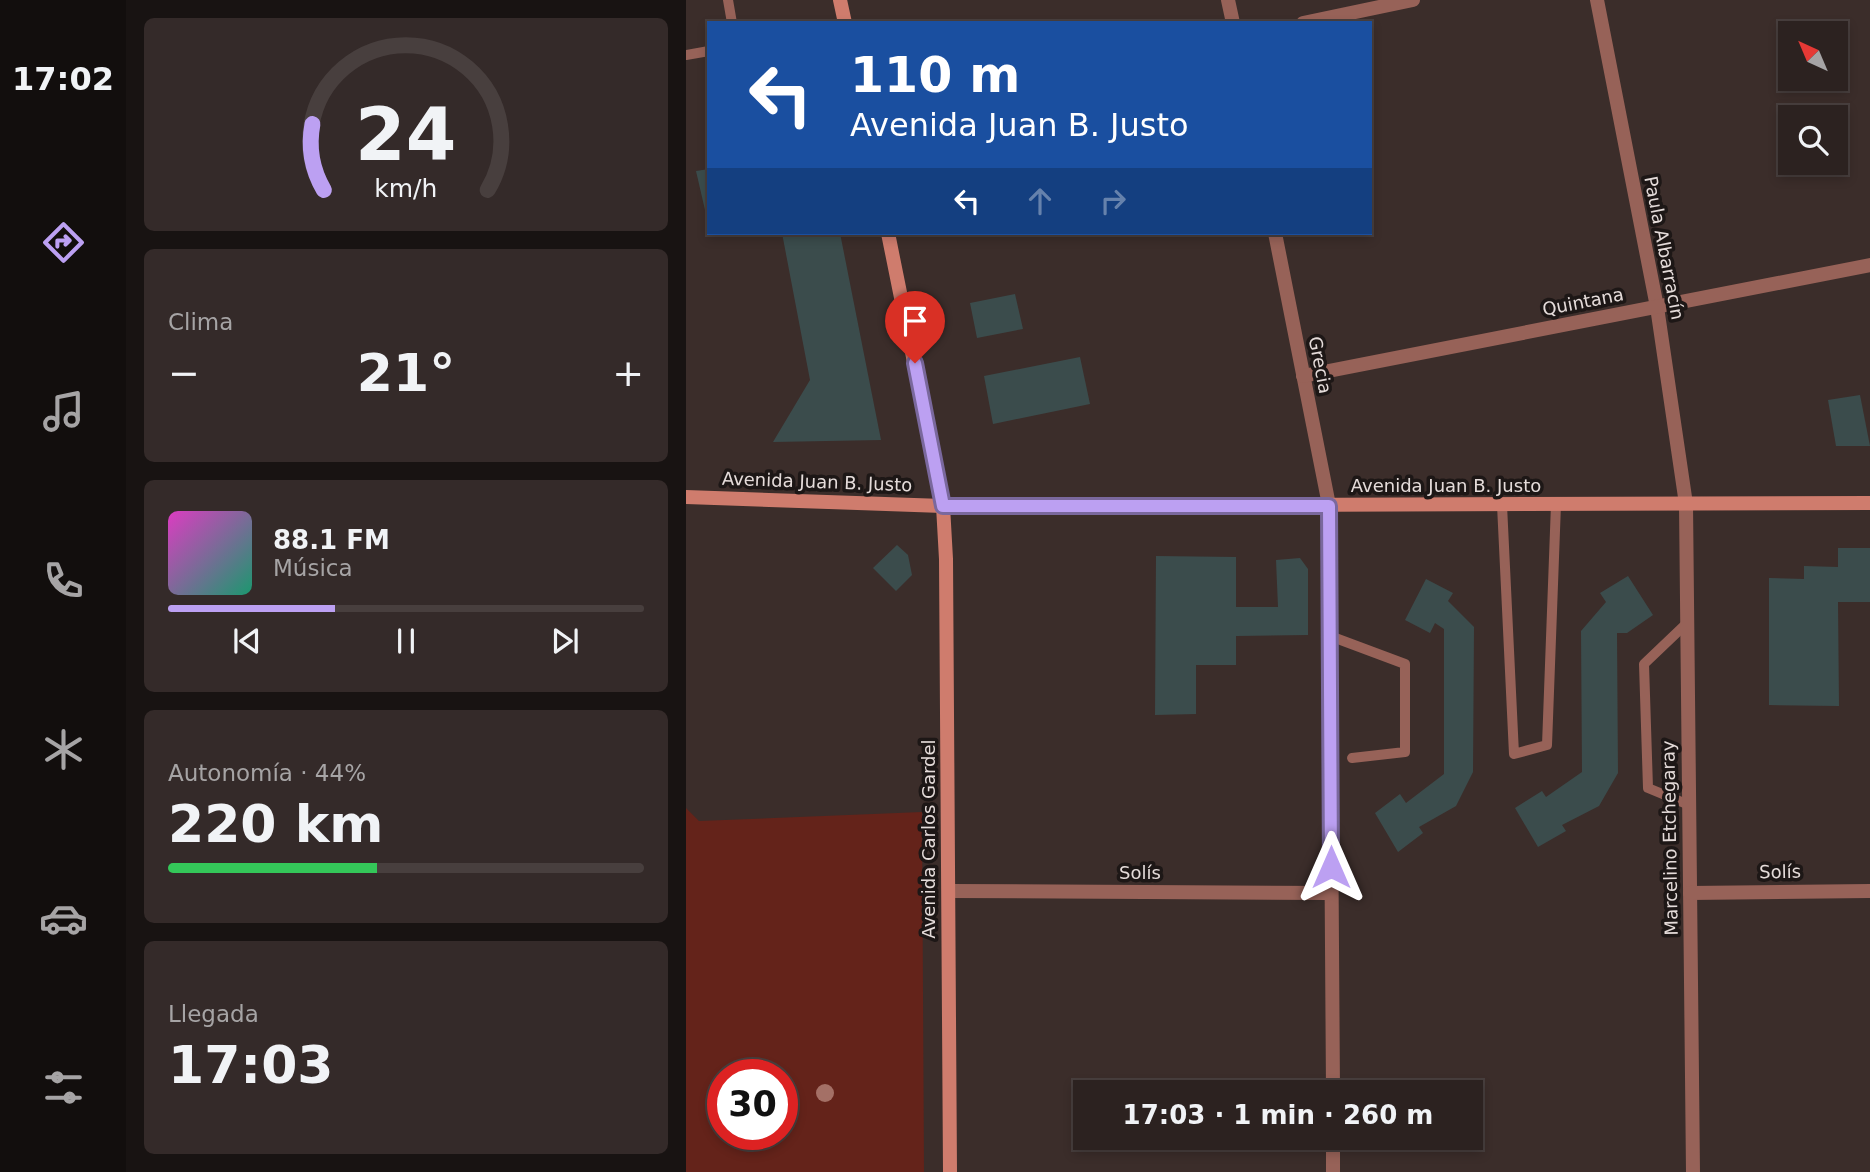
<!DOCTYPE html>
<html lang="es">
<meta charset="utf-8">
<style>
:root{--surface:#2c2220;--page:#342a29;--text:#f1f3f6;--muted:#a6a4a5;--line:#483f3e;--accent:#bca0f2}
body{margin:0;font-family:"DejaVu Sans",sans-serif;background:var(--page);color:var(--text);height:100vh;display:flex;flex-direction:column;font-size:26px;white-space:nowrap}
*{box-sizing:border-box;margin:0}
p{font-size:23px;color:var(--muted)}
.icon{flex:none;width:38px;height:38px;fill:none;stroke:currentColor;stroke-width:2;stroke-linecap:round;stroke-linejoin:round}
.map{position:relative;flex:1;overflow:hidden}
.sheet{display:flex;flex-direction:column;gap:18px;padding:18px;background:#181312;width:560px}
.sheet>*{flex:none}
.top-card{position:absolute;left:21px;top:21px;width:665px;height:214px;border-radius:0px;box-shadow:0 4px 10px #0003,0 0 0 2px var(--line);background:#1a4fa0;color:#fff;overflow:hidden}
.needle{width:46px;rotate:316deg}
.buttons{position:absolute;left:1092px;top:21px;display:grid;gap:14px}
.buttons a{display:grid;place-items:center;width:70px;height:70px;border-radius:0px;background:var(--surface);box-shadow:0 4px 10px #0003,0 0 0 2px var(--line);font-size:35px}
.speed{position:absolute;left:21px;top:1059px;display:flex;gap:14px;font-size:35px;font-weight:700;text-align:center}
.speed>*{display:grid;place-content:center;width:91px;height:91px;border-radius:50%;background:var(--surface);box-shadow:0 4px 10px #0003,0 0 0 2px var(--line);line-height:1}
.speed .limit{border:10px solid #d22;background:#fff;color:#111}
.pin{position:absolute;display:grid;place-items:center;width:60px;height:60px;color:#fff;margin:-72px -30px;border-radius:50% 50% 50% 0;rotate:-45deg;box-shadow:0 0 7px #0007}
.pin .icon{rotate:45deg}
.me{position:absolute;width:77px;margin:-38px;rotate:0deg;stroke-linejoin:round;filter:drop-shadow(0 0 5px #0008)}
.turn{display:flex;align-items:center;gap:24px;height:147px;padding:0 28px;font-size:32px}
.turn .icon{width:91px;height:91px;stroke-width:2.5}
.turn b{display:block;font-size:49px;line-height:60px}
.lanes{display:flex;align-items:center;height:66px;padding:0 28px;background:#0003;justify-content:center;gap:35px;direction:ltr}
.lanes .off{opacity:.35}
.big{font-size:52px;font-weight:700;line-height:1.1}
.sheet .widget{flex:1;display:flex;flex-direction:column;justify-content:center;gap:10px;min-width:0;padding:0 24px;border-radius:10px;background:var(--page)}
.sheet .dial{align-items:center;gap:0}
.dial svg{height:182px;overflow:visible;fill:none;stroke:var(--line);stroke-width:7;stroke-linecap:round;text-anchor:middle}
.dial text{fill:var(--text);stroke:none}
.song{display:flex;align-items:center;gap:21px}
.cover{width:84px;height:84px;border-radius:10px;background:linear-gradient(135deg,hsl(310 70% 55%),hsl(160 70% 35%))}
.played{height:7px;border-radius:4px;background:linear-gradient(90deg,var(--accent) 35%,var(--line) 35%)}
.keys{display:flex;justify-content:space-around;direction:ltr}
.heat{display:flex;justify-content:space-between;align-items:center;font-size:38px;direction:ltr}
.charge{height:10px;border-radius:5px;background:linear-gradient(90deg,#34c759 44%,var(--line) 0)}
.trip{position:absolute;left:387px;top:1080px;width:410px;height:70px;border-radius:0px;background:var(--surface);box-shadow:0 4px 10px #0003,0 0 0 2px var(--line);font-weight:700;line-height:70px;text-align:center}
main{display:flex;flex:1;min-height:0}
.menu{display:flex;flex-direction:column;width:126px;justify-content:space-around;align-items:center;background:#120e0d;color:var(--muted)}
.menu .icon{width:49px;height:49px}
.menu .on{color:var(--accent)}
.menu b{font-size:32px;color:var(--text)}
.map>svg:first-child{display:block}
.green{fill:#64231a;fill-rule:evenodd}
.building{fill:#3b4c4c}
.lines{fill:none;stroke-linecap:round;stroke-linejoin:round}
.service{stroke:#976258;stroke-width:10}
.minor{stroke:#976258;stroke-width:14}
.secondary{stroke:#cf7c6d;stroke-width:14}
.tree{fill:#a47066}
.route-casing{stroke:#7a689d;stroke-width:18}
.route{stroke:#bca0f2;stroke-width:12}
.labels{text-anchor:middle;stroke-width:7;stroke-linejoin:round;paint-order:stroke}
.street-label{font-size:18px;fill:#e5dcda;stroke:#1d1716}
</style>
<main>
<nav class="menu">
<b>17:02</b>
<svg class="icon on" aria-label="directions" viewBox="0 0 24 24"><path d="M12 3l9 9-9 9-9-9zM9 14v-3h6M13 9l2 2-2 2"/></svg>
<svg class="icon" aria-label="music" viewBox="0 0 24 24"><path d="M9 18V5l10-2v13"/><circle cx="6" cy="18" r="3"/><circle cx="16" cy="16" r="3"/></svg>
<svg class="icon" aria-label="phone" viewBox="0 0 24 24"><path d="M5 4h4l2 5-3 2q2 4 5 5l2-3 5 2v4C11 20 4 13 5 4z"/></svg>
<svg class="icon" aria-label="climate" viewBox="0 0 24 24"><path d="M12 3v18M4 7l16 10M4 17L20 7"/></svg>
<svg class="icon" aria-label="car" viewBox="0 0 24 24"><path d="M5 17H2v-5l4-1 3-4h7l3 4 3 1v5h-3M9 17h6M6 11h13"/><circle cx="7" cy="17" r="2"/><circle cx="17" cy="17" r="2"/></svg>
<svg class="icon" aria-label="filters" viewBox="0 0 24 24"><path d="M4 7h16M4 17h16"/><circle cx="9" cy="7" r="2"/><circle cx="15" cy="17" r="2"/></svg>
</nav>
<section class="sheet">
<div class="widget dial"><svg viewBox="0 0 100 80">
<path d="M14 69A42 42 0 1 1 86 69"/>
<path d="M14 69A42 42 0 0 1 9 40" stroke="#bca0f2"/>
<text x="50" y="56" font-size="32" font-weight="700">24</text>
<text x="50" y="72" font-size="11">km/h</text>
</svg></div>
<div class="widget"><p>Clima</p>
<div class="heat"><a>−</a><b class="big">21°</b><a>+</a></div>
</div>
<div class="widget">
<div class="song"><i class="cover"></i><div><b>88.1 FM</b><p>Música</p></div></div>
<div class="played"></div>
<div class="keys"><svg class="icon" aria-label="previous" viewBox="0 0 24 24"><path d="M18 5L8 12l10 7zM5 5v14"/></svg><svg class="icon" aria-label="pause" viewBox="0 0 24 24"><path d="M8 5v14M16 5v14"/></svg><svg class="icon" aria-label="next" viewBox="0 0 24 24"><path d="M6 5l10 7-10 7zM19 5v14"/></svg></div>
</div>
<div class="widget"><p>Autonomía · 44%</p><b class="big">220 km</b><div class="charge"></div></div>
<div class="widget"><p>Llegada</p><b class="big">17:03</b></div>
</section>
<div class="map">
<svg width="1184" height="1172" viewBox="0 0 1184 1172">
<rect width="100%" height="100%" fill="#3b2d2a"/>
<!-- green -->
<path class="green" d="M0 808 13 821 236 812 238 1172H0ZM37 1074H96V1134H37Z"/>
<!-- building -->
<g class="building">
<polygon points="23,169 23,223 22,223 10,171"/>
<polygon points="96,233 154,233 195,440 87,442 124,380"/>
<polygon points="329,294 337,329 291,338 284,303"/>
<polygon points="394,357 404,404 307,424 298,376"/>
<polygon points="1174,395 1184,446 1150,446 1142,400"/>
<polygon points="211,545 222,555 226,575 210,591 187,568"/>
<polygon points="1152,548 1184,548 1184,602 1152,602 1153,706 1083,705 1083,578 1118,579 1118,566 1152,567"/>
<polygon points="470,556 550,557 550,607 592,607 590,560 614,558 622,569 622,635 550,636 550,665 510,665 510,714 469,715"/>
<polygon points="942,576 967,615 941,633 931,633 932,773 913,806 876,825 880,831 852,847 829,808 856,791 860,797 896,772 895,631 920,602 914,593"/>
<polygon points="740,579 767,593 762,601 788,627 787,772 770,806 733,827 737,833 712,852 689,813 714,794 720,803 758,774 758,629 749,623 744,633 719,620"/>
</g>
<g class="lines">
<!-- service -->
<g class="service">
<polyline points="42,0 46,23"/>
<polyline points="0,55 23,51"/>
<polyline points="816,505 828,754 861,745 870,504"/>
<polyline points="1001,623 958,664 962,788 1003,805"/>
<polyline points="644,636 719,664 719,752 666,758"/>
</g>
<!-- minor -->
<g class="minor">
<polyline points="542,0 547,23"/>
<polyline points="911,0 971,307 1000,504 1007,1172"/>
<polyline points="617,23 727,0"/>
<polyline points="589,233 643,505 647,1092"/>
<polyline points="617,376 1184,265"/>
<polyline points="263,891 645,893"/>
<polyline points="1004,893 1184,891"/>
<polyline points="647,1138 647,1172"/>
</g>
<!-- secondary -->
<g class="secondary">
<polyline points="154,0 159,23"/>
<polyline points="202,233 257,506 260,559 264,1172"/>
<polyline points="0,497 257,506 1184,503"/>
</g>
</g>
<!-- trees -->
<circle class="tree" cx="139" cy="1093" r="9"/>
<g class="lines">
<!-- route casing -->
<g class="route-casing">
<polyline id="route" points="229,363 257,506 643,506 645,867"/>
</g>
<!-- route -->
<use href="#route" class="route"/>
</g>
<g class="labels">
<!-- street labels -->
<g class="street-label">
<text transform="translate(978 248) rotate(79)" y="6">Paula Albarracín</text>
<text transform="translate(897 302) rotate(-11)" y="6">Quintana</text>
<text transform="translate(634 365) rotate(79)" y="6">Grecia</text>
<text transform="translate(131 482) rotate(2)" y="6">Avenida Juan B. Justo</text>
<text x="760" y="492">Avenida Juan B. Justo</text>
<text transform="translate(984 838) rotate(-91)" y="6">Marcelino Etchegaray</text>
<text transform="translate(243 839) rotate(-90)" y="6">Avenida Carlos Gardel</text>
<text transform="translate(1094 872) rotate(-1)" y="6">Solís</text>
<text x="454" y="879">Solís</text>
</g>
</g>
</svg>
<div class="buttons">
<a><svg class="needle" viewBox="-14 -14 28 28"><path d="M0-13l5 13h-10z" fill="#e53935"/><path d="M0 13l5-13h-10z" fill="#a6a4a5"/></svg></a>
<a><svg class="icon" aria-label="search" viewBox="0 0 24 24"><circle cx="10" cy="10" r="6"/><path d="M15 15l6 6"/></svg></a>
</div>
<div class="speed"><div class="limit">30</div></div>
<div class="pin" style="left:229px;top:363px;background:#d93025"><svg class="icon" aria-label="arrive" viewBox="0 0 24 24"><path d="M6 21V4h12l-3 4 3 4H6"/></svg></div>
<svg class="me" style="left:645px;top:867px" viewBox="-20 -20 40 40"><path d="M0-17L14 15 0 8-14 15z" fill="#bca0f2" stroke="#fff" stroke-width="4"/></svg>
<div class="trip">17:03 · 1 min · 260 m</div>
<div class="top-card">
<div class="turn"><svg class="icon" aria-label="left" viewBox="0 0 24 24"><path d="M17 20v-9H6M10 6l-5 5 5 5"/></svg><div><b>110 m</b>Avenida Juan B. Justo</div></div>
<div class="lanes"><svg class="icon" aria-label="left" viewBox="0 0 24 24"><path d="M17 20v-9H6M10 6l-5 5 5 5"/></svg><svg class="icon off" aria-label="ahead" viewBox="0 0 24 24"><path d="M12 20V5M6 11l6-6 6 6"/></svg><svg class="icon off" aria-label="right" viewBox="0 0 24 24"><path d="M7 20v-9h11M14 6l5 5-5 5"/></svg></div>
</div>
</div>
</main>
